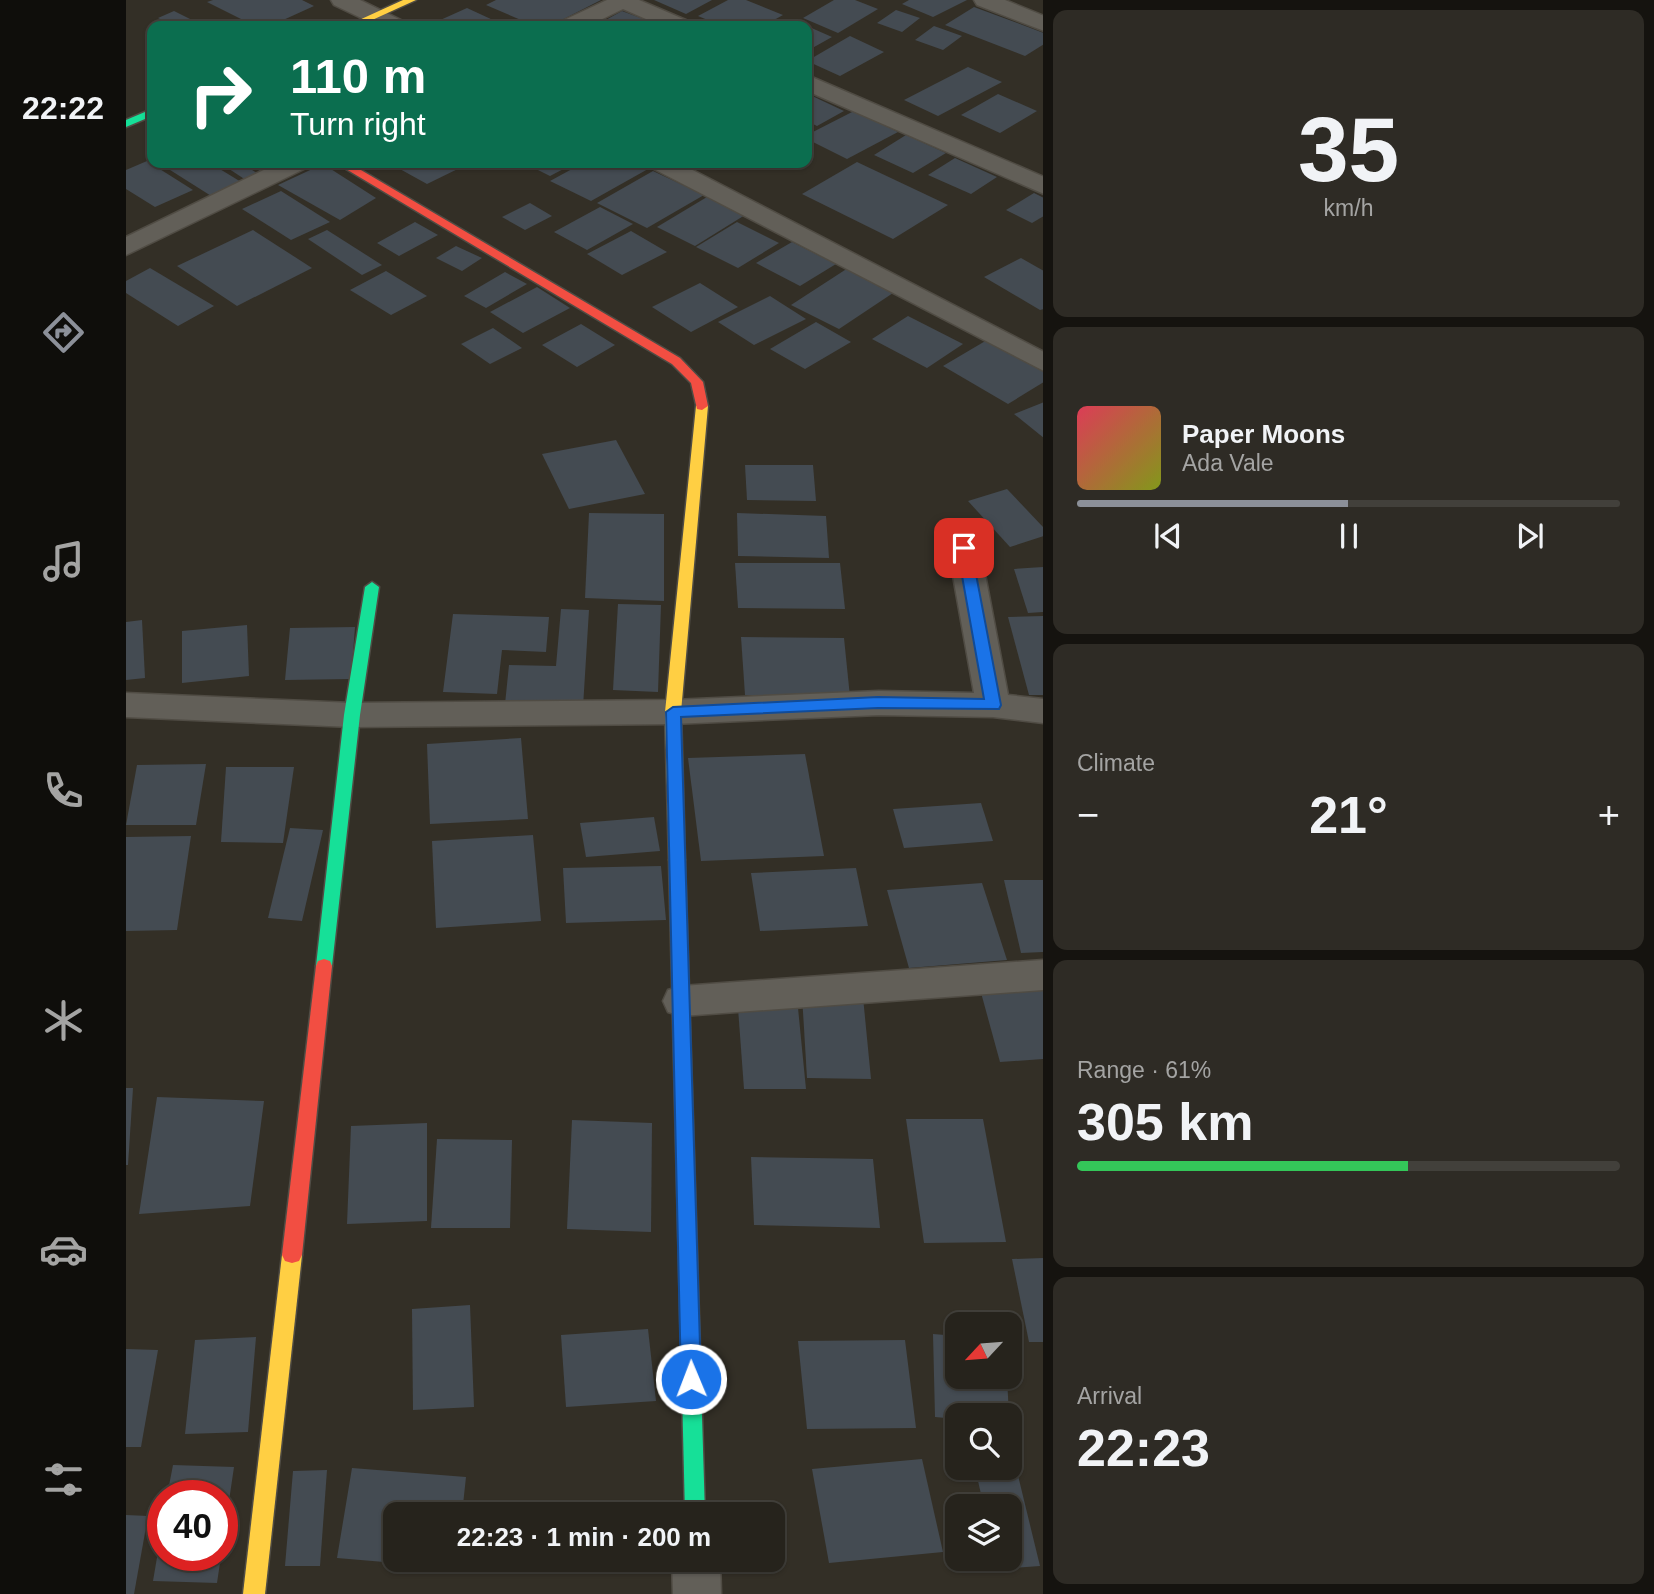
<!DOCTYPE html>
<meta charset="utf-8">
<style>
:root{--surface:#26231c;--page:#2e2b25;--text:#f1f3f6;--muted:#a4a4a3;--line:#42403b;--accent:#8c9099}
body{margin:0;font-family:Arial,sans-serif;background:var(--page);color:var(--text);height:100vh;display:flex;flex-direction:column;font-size:26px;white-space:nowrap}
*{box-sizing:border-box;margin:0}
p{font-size:23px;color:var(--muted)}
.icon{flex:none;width:38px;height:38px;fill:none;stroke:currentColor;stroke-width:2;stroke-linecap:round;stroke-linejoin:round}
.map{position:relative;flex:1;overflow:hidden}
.sheet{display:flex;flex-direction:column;gap:10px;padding:10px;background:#15130f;width:611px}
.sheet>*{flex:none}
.banner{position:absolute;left:21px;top:21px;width:665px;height:147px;border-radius:14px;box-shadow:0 2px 5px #0004,0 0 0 2px var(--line);background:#0b6e4f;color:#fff;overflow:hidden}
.needle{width:46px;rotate:244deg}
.buttons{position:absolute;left:819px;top:1312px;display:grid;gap:14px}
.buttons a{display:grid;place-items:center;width:77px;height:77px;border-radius:14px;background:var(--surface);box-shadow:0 2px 5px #0004,0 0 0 2px var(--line);font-size:35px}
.speed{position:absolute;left:21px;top:1480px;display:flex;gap:14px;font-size:35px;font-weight:700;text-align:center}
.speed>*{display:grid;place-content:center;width:91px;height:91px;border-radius:50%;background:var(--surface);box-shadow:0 2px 5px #0004,0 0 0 2px var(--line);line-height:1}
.speed .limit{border:10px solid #d22;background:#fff;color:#111}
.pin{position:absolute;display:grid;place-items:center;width:60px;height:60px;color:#fff;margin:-30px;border-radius:14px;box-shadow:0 4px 10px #0006}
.me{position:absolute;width:77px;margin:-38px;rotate:359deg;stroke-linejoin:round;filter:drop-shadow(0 0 5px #0008)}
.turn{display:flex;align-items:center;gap:24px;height:147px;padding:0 28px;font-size:32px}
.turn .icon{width:91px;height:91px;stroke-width:2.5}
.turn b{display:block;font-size:49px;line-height:60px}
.big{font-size:52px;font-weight:600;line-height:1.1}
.sheet .card{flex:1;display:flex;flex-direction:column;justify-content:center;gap:10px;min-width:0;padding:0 24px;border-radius:14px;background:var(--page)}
.sheet .dial{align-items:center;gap:0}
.dial b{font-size:91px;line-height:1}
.song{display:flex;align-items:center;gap:21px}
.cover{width:84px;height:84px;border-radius:10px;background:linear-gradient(135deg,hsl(350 70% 55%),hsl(70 70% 35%))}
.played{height:7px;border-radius:4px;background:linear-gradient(90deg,var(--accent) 50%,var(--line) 50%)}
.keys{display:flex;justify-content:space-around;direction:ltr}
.heat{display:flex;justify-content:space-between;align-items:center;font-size:38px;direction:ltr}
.charge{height:10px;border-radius:5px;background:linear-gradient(90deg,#34c759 61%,var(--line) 0)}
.trip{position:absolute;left:257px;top:1502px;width:402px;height:70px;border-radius:14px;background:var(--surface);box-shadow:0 2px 5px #0004,0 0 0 2px var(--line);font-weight:600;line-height:70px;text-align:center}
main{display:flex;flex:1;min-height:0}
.dock{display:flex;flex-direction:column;width:126px;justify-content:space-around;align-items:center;background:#0f0e0b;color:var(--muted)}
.dock .icon{width:49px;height:49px}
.dock .active{color:var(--accent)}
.dock b{font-size:32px;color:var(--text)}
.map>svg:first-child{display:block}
.building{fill:#444b52}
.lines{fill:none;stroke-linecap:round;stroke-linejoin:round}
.street-casing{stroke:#504c44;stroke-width:3}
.fast-casing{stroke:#504c44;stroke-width:3}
.slow-casing{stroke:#504c44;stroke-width:3}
.jam-casing{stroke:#504c44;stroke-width:3}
.street{fill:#625f58;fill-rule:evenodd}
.fast{fill:#16e098;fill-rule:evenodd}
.slow{fill:#ffcf43;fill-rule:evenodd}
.jam{fill:#f24e42;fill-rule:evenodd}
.route{fill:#1a73e8;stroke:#114b97;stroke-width:2}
</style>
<main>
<nav class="dock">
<b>22:22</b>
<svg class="icon active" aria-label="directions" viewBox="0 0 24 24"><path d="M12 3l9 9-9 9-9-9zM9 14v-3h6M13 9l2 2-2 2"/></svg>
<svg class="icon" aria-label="music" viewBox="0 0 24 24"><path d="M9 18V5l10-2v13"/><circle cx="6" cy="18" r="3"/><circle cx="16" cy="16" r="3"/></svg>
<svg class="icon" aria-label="phone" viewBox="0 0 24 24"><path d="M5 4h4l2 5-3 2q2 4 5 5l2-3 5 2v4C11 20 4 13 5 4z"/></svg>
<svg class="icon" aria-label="climate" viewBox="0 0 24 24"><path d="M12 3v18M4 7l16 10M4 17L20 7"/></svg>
<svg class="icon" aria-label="car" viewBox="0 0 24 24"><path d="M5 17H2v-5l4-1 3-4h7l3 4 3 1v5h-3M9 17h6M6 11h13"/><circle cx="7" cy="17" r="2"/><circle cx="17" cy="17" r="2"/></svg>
<svg class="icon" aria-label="filters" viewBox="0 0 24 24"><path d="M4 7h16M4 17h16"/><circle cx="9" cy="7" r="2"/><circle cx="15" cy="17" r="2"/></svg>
</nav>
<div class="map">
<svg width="918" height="1594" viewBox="0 0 918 1594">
<rect width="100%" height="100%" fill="#332f26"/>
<!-- building -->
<g class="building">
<polygon points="87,0 176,0 188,6 144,26 129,26 81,2"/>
<polygon points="370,0 475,0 424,26 409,26 360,5"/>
<polygon points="528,0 586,0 560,14"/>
<polygon points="602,0 620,0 657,15 637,26 596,26 572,16"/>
<polygon points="708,0 729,0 752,9 712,33 677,18"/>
<polygon points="783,0 841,0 807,17 776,4"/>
<polygon points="848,7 918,33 918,44 899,56 819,25"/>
<polygon points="341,8 380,26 301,26"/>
<polygon points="770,10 794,18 776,32 751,23"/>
<polygon points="48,11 78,26 48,26 32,18"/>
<polygon points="496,11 536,26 469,26"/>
<polygon points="671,22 681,26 706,37 681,51 681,26 663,26"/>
<polygon points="808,26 836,36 817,50 789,40"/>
<polygon points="724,36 758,52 714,76 681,61"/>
<polygon points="842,67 876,82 812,116 778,100"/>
<polygon points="682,94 718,111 691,126 681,121"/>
<polygon points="872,94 911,111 874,133 835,115"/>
<polygon points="728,111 772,132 721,159 681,139 681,135"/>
<polygon points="780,135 820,153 787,173 748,155"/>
<polygon points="829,158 871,177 845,194 802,175"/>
<polygon points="21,161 67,190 29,207 0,189 0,170"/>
<polygon points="731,162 822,205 767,239 676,194"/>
<polygon points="33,163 84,163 120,185 90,199"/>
<polygon points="94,163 115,163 142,180 129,186"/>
<polygon points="121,163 160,163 137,173"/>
<polygon points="263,163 344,163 301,184"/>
<polygon points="398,163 449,163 424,176"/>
<polygon points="457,163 510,163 522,169 465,201 424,181"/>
<polygon points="197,164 250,198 214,220 152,185"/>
<polygon points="527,171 578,195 521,228 471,203"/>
<polygon points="155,191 204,222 165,240 116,209"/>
<polygon points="908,193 918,198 918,216 906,223 880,210"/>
<polygon points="581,197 619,215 569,246 531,227"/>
<polygon points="404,203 426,216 399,230 376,217"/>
<polygon points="474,207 507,224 461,250 428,232"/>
<polygon points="289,222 312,235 273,256 251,243"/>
<polygon points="611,222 653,243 612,268 570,247"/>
<polygon points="127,230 186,268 111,306 51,266"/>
<polygon points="201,230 256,265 236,275 182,239"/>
<polygon points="505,231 541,252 496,275 461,254"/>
<polygon points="666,242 710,264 674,286 630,263"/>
<polygon points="330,246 356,258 336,271 310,258"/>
<polygon points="895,258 918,271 918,309 914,310 858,277"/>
<polygon points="24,268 88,306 52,326 0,293 0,281"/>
<polygon points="722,268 770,291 713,329 665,305"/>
<polygon points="260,271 301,296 265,315 224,290"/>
<polygon points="379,272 401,284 360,308 338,296"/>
<polygon points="574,283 612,307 565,332 526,307"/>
<polygon points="411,287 444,308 397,333 364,312"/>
<polygon points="644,296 680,319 628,345 592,322"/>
<polygon points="782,316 837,344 801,368 746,339"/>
<polygon points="690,322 725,342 679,369 644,349"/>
<polygon points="455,324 489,345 451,367 416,345"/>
<polygon points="367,328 396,348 364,364 335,344"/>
<polygon points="861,340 918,372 918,382 882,404 817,366"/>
<polygon points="918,402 918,438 888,414"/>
<polygon points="490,440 519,494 443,509 416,454"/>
<polygon points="619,465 687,465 690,501 621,500"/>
<polygon points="881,489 918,528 918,536 884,547 842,501"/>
<polygon points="463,513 538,514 538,601 459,598"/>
<polygon points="611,513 700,516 703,558 612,556"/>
<polygon points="609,563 714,563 719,609 612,608"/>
<polygon points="918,567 918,612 902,613 888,569"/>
<polygon points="492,604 535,605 532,692 487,690"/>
<polygon points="435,609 463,610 457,707 379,704 383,665 430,666"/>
<polygon points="327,614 423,617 420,652 376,650 371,694 317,692"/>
<polygon points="918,616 918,695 903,695 882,617"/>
<polygon points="16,620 19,678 0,680 0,622"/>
<polygon points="121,625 123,676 56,683 56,631"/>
<polygon points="229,627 225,679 159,680 164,628"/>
<polygon points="615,637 718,638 724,697 619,695"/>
<polygon points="395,738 402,819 304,824 301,744"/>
<polygon points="679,754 698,856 575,861 562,758"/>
<polygon points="80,764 70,825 0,825 11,765"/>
<polygon points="100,767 168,767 157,843 95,842"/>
<polygon points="855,803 867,841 778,848 767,809"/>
<polygon points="528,817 534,851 460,857 454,823"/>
<polygon points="164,828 197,830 176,921 142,918"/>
<polygon points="407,835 415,921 310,928 306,841"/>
<polygon points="65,836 51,930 0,931 0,837"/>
<polygon points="535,866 540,920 440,923 437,868"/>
<polygon points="730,868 742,926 634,931 625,873"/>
<polygon points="878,880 918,880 918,952 895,953"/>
<polygon points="856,883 881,960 783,968 761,890"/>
<polygon points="918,984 918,1059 874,1062 854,989"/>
<polygon points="676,995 737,997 745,1079 681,1078"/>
<polygon points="612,1008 672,1008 680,1089 618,1089"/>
<polygon points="0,1088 7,1088 2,1165 0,1165"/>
<polygon points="31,1097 138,1101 124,1206 13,1214"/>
<polygon points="780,1119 857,1119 880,1242 798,1243"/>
<polygon points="446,1120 526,1123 525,1232 441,1229"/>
<polygon points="301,1123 301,1221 221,1224 225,1126"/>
<polygon points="311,1139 386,1140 384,1228 305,1228"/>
<polygon points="625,1157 747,1159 754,1228 628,1225"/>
<polygon points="918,1258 918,1342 903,1342 886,1259"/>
<polygon points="344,1305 348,1407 287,1410 286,1309"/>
<polygon points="522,1329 530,1401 440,1407 435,1335"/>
<polygon points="807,1334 831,1336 831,1377 881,1377 883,1416 831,1416 831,1419 809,1417"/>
<polygon points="130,1337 122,1432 59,1434 69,1340"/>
<polygon points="779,1340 790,1428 681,1429 672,1341"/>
<polygon points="0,1349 32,1350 15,1447 0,1447"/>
<polygon points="887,1455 914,1566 872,1569 870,1559 884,1559 884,1507 858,1507 849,1468 884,1468 884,1456"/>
<polygon points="796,1459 817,1552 703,1563 686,1469"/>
<polygon points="47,1465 108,1467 98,1535 96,1496 41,1496"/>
<polygon points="226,1468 340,1477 336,1514 270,1514 270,1559 330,1559 329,1568 211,1558"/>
<polygon points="201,1470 194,1566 159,1566 167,1471"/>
<polygon points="0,1515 22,1516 8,1594 0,1594"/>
<polygon points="35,1534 37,1556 95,1556 91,1583 27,1581"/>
</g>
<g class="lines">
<!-- street casing -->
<g class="street-casing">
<g id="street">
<polygon points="205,0 234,0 277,21 280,26 252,26 208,5"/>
<polygon points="481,0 513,0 562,21 565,26 536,26 497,9 462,26 433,26 436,21"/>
<polygon points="848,0 879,0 918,16 918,31 851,5"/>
<polygon points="681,75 918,177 918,194 681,91"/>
<polygon points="152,163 183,163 180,168 0,255 0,237"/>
<polygon points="523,163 553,163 918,352 918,371 526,168"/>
<polygon points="838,538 849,541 854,548 882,695 918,699 918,723 867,717 753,715 547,724 226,727 0,717 0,693 226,703 547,700 753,691 848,693 822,548 827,541"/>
<polygon points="918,960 918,990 556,1016 542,1012 537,1001 542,990 556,986"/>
<polygon points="546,1559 594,1559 595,1594 547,1594"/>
</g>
</g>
<!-- fast casing -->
<g class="fast-casing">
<g id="fast">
<polygon points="26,109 26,116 0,127 0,120"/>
<polygon points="246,582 253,587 234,715 206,966 204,971 192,971 190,966 218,715 239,587"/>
<polygon points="551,854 557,856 559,860 579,1514 559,1514 543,860 545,856"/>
</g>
</g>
<!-- slow casing -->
<g class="slow-casing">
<g id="slow">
<polygon points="277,0 290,0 233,26 220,26"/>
<polygon points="576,402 582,406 555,712 559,860 557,864 545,864 543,860 539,712 570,406"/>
<polygon points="166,1247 173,1249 176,1255 139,1594 117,1594 156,1255 159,1249"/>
</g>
</g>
<!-- jam casing -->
<g class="jam-casing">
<g id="jam">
<polygon points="210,163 223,163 554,358 577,382 582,406 576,410 571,409 565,383 546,364"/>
<polygon points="198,959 204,961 206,966 176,1255 173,1261 166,1263 159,1261 156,1255 190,966 192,961"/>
</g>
</g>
<!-- street -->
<use href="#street" class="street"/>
<!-- fast -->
<use href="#fast" class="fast"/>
<!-- slow -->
<use href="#slow" class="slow"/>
<!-- jam -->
<use href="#jam" class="jam"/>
</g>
<!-- route -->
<polygon class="route" points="838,543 845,548 875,705 873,709 752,708 555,717 575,1379 572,1385 565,1388 558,1385 555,1379 540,712 547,707 752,697 858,699 831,548"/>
</svg>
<div class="buttons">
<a><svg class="needle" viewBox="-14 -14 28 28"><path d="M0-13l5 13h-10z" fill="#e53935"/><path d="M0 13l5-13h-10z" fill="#a4a4a3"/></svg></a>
<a><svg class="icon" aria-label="search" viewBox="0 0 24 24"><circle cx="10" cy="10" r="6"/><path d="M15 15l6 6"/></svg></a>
<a><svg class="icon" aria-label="layers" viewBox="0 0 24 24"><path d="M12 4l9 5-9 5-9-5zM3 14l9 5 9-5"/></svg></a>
</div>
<div class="speed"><div class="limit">40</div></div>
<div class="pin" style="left:838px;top:548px;background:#d93025"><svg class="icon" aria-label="arrive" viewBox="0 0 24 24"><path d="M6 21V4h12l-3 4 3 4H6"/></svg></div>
<svg class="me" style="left:565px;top:1379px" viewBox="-20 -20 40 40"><circle r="17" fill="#1a73e8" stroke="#fff" stroke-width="3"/><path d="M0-11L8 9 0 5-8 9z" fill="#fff"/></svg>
<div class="trip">22:23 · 1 min · 200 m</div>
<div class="banner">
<div class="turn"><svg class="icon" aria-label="right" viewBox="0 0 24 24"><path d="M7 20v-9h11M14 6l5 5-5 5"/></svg><div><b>110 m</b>Turn right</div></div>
</div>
</div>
<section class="sheet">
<div class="card dial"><b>35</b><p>km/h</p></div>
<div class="card">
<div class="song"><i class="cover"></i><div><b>Paper Moons</b><p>Ada Vale</p></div></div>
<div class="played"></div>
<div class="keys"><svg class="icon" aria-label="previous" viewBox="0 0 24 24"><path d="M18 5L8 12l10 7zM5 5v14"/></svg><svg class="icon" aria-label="pause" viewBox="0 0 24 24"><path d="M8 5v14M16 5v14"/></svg><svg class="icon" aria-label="next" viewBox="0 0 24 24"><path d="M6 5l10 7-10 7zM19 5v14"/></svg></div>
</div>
<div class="card"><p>Climate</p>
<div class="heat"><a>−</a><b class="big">21°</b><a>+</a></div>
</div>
<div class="card"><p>Range · 61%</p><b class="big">305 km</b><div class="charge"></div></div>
<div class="card"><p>Arrival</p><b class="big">22:23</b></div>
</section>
</main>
